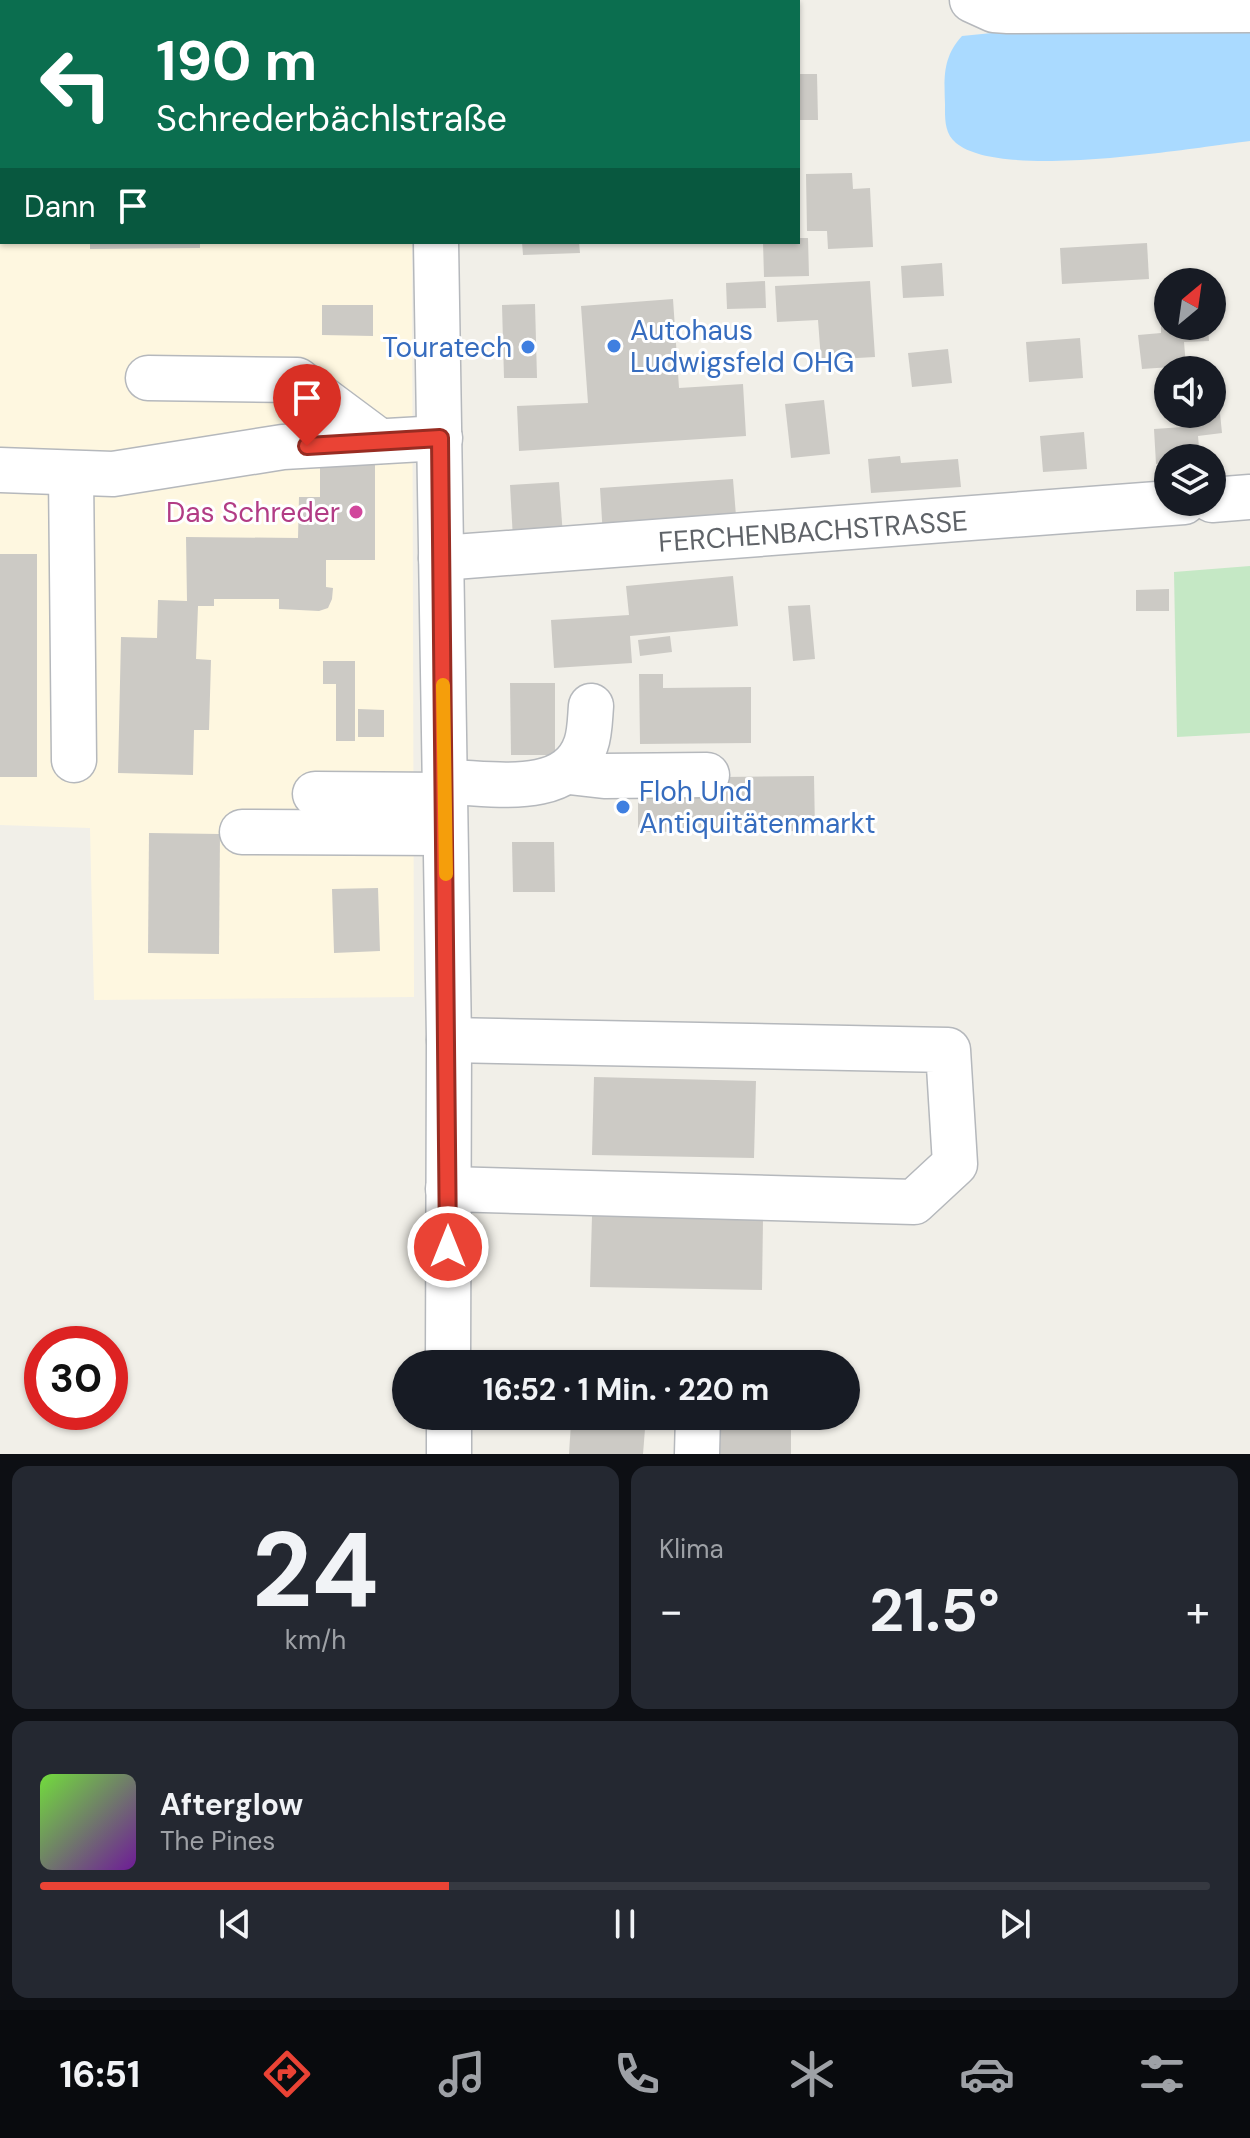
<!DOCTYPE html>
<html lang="de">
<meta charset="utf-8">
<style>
:root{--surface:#171b24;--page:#242831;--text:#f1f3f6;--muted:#9ea1a6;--line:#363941;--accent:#ea4335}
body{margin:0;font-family:"DM Sans",sans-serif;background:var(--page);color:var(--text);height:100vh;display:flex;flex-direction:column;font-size:30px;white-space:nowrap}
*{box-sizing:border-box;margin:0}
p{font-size:26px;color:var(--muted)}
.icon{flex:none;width:44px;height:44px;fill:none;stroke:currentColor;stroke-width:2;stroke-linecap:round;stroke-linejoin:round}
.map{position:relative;height:1454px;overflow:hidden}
.drawer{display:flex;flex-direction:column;gap:12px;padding:12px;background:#0d0f14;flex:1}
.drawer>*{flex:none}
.banner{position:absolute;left:0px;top:0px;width:800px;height:244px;box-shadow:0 2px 6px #0004;background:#0b6e4f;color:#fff;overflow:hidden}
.needle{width:52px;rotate:29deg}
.tools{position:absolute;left:1154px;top:268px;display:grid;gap:16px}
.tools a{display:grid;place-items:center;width:72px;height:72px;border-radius:50%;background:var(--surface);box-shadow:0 2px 6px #0004;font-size:40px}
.speed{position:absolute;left:24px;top:1326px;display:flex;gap:16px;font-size:40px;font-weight:700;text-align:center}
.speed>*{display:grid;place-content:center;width:104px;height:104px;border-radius:50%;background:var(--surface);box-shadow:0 2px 6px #0004;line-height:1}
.speed .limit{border:12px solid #d22;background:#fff;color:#111}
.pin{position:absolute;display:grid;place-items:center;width:68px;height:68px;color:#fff;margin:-82px -34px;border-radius:50% 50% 50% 0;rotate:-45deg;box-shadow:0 0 8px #0007}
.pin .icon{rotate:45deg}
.me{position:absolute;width:88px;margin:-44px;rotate:0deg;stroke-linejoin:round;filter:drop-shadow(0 0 6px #0008)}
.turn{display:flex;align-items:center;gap:28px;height:168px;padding:0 24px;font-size:36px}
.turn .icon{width:104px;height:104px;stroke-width:2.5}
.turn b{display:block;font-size:56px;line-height:68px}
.then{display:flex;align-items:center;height:76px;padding:0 24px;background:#0003;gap:16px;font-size:30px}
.big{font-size:60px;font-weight:700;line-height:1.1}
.drawer .widget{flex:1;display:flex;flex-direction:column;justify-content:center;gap:12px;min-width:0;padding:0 28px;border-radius:16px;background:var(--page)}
.drawer .dial{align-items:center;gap:0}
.dial b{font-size:104px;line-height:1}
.song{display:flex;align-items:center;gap:24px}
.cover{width:96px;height:96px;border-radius:12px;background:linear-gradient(135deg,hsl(100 70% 55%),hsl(280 70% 35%))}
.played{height:8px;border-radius:4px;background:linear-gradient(90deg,var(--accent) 35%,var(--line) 35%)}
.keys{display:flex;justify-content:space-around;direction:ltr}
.heat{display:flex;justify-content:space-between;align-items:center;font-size:44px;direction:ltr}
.drawer .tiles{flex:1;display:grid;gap:12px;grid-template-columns:1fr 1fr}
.widget:last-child{grid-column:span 2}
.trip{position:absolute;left:392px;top:1350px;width:468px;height:80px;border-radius:40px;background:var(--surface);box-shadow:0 2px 6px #0004;font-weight:700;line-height:80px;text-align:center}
.tabs{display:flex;height:128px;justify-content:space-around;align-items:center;background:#090b0e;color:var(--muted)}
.tabs .icon{width:56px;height:56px}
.tabs .current{color:var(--accent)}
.tabs b{font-size:36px;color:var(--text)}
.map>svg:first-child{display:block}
.commercial{fill:#fef7e0}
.green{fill:#c5e8c5}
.water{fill:#aadaff}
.building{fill:#cccac5}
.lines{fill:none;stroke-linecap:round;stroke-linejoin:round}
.minor-casing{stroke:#b5b8bc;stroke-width:47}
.minor{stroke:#fff;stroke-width:44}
.route-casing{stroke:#982c22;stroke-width:20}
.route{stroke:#ea4335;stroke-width:14}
.slow{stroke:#f59e0b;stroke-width:14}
.shop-dot{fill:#3f7fe0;stroke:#fff;stroke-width:3}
.hotel-dot{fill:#d1479c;stroke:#fff;stroke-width:3}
.labels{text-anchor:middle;stroke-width:6;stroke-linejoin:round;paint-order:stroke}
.shop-label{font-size:28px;fill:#366cbe;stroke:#fff;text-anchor:start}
.hotel-label{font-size:28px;fill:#b23c85;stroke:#fff;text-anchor:end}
.street-label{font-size:28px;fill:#5f6368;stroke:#fff}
</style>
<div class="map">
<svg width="1250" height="1454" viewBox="0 0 1250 1454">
<rect width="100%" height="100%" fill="#f1efe8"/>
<!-- commercial -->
<polygon class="commercial" points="0,0 411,0 2,2 2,242 412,242 414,997 94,1000 90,828 0,825"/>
<!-- green -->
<polygon class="green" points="1250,566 1250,733 1177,737 1174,572"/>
<!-- water -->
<path class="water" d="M1250 29V141C1190 148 1002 181 956 143 944 133 945 118 945 104 944 76 943 57 962 36L1002 32Z"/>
<!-- building -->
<g class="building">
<polygon points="798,74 817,74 818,120 798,120"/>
<polygon points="852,173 853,189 870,188 873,247 828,249 827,231 807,231 806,174"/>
<polygon points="798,238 808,238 809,276 764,277 763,242 798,242"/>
<polygon points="90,242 200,242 200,248 90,249"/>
<polygon points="522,242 579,242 580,253 523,255"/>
<polygon points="1147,243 1149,279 1062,284 1060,248"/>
<polygon points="942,263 944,296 903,298 901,266"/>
<polygon points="765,281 766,308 727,309 726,283"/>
<polygon points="870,281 875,357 821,360 818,320 777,322 775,286"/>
<polygon points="673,299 679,388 743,384 746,436 519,451 517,406 588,403 581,306"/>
<polygon points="535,304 537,378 504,378 502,305"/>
<polygon points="322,305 373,305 373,336 322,335"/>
<polygon points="1168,322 1168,326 1208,326 1209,341 1184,342 1186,366 1142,369 1138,335 1161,333 1161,323"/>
<polygon points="1080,338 1083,378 1029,382 1026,342"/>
<polygon points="948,349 952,383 912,387 908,353"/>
<polygon points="824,400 830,454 791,458 785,404"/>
<polygon points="1220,413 1222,433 1198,436 1200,458 1168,458 1168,463 1156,464 1154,429 1183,427 1182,417"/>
<polygon points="1084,432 1087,469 1043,472 1040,436"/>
<polygon points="320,453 375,453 375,560 326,560 326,587 333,588 332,599 328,608 319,611 279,609 279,599 214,599 214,606 198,606 196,659 211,660 209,730 194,730 193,775 118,773 121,637 157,638 158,600 187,601 186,537 298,538 299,497 320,497"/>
<polygon points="900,456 901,463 958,459 961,487 871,493 868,459"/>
<polygon points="733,479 737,528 603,536 600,488"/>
<polygon points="559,482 563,536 513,539 510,485"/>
<rect x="0" y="554" width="37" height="223"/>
<polygon points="733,576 738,626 630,636 632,663 554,668 551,620 629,615 626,586"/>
<polygon points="1169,589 1169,611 1136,611 1136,590"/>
<polygon points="810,605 815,659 793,661 788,606"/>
<polygon points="670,636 672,652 640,656 638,640"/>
<polygon points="323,661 355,661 355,741 336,741 336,684 323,684"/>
<polygon points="639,674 663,674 663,688 751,687 751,743 640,744"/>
<polygon points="510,683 555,683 555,755 511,755"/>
<polygon points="358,709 384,710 384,737 358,737"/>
<polygon points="814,776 815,831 638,832 638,786 724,777"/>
<polygon points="149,833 220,834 219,954 148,953"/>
<polygon points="512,842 554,842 555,892 513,892"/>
<polygon points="378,888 380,951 334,953 332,889"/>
<polygon points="594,1077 756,1081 754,1158 592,1155"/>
<polygon points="592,1216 763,1219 762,1290 590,1287"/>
<rect x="712" y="1416" width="79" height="38"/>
<polygon points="571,1423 645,1429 643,1454 569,1454"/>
</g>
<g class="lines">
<!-- minor casing -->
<g class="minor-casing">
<g id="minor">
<polyline points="430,0 430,2"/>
<polyline points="972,0 994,10 1008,11 1250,10"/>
<polyline points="13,2 13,0"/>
<polyline points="436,242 449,1040 448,1364"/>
<polyline points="148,378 297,380 379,441"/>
<polyline points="0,470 113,474 283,447 440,438"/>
<polyline points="71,473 74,760"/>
<polyline points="1212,500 1250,497"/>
<polyline points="441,558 1184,502"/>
<polyline points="569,772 604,776 707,775"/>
<path d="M444 782C489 782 567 800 586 744 590 733 590 718 591 706"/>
<polyline points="315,794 445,795"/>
<polyline points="242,832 445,833"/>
<polyline points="448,1189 914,1202 955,1164 948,1050 449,1040"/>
<polyline points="449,1416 449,1454"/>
<polyline points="697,1454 698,1416"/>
</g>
</g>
<!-- minor -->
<use href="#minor" class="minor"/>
</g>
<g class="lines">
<!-- route casing -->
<g class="route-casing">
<polyline id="route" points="307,446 440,438 448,1247"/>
</g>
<!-- route -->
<use href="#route" class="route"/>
<!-- slow -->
<polyline class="slow" points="443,685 446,874"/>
</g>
<!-- markers -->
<g class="shop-dot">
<circle cx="614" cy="346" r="8"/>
<circle cx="528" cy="347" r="8"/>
<circle cx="623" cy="807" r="8"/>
</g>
<circle class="hotel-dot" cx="356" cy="512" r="8"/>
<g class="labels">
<!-- shop labels -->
<g class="shop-label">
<text x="630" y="340">Autohaus<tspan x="630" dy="32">Ludwigsfeld OHG</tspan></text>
<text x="512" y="357" text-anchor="end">Touratech</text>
<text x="639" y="801">Floh Und<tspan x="639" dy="32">Antiquitätenmarkt</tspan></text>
</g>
<!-- hotel labels -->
<g class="hotel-label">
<text x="340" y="522">Das Schreder</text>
</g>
<!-- street labels -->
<g class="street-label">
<text transform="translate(813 531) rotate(-4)" y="10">FERCHENBACHSTRASSE</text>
</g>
</g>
</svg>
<div class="tools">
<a><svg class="needle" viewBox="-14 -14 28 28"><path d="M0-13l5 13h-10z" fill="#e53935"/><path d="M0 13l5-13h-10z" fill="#9ea1a6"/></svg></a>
<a><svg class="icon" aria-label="sound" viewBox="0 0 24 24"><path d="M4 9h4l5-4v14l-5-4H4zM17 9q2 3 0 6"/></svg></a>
<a><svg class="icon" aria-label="layers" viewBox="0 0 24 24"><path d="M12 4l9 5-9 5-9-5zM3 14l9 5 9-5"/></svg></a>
</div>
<div class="speed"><div class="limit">30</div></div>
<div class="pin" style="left:307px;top:446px;background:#d93025"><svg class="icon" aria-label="arrive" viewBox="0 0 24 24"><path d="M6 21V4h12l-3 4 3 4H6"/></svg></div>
<svg class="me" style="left:448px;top:1247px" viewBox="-20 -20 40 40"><circle r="17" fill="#ea4335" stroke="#fff" stroke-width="3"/><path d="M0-11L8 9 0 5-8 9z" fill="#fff"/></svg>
<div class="trip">16:52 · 1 Min. · 220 m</div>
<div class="banner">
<div class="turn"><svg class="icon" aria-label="left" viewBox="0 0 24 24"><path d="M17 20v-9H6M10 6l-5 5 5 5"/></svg><div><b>190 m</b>Schrederbächlstraße</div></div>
<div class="then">Dann<svg class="icon" aria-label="arrive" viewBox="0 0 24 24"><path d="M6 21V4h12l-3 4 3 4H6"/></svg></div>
</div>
</div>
<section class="drawer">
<div class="tiles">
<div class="widget dial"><b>24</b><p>km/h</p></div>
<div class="widget"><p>Klima</p>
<div class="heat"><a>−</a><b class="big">21.5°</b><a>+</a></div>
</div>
<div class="widget">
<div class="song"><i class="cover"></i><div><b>Afterglow</b><p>The Pines</p></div></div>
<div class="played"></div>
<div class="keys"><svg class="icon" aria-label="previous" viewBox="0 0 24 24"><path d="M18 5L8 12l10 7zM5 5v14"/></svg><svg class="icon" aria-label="pause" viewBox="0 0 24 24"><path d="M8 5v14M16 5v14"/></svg><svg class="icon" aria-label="next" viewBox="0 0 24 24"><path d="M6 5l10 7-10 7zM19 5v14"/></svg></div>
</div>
</div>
</section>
<nav class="tabs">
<b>16:51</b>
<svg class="icon current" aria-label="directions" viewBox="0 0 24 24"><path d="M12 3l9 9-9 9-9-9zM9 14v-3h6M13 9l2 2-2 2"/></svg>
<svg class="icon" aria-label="music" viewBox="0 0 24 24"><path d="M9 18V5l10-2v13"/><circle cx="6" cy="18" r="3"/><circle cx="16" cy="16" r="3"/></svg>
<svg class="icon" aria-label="phone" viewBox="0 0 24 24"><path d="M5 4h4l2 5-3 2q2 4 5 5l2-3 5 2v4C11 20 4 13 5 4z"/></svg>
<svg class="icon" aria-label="climate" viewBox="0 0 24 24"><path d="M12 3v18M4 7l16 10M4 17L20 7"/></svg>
<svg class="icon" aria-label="car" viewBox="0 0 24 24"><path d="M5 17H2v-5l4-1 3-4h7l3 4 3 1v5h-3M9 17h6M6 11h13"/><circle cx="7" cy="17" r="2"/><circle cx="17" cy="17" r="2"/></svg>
<svg class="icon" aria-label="filters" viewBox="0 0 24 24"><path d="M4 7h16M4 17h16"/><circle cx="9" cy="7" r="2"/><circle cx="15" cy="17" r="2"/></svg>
</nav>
